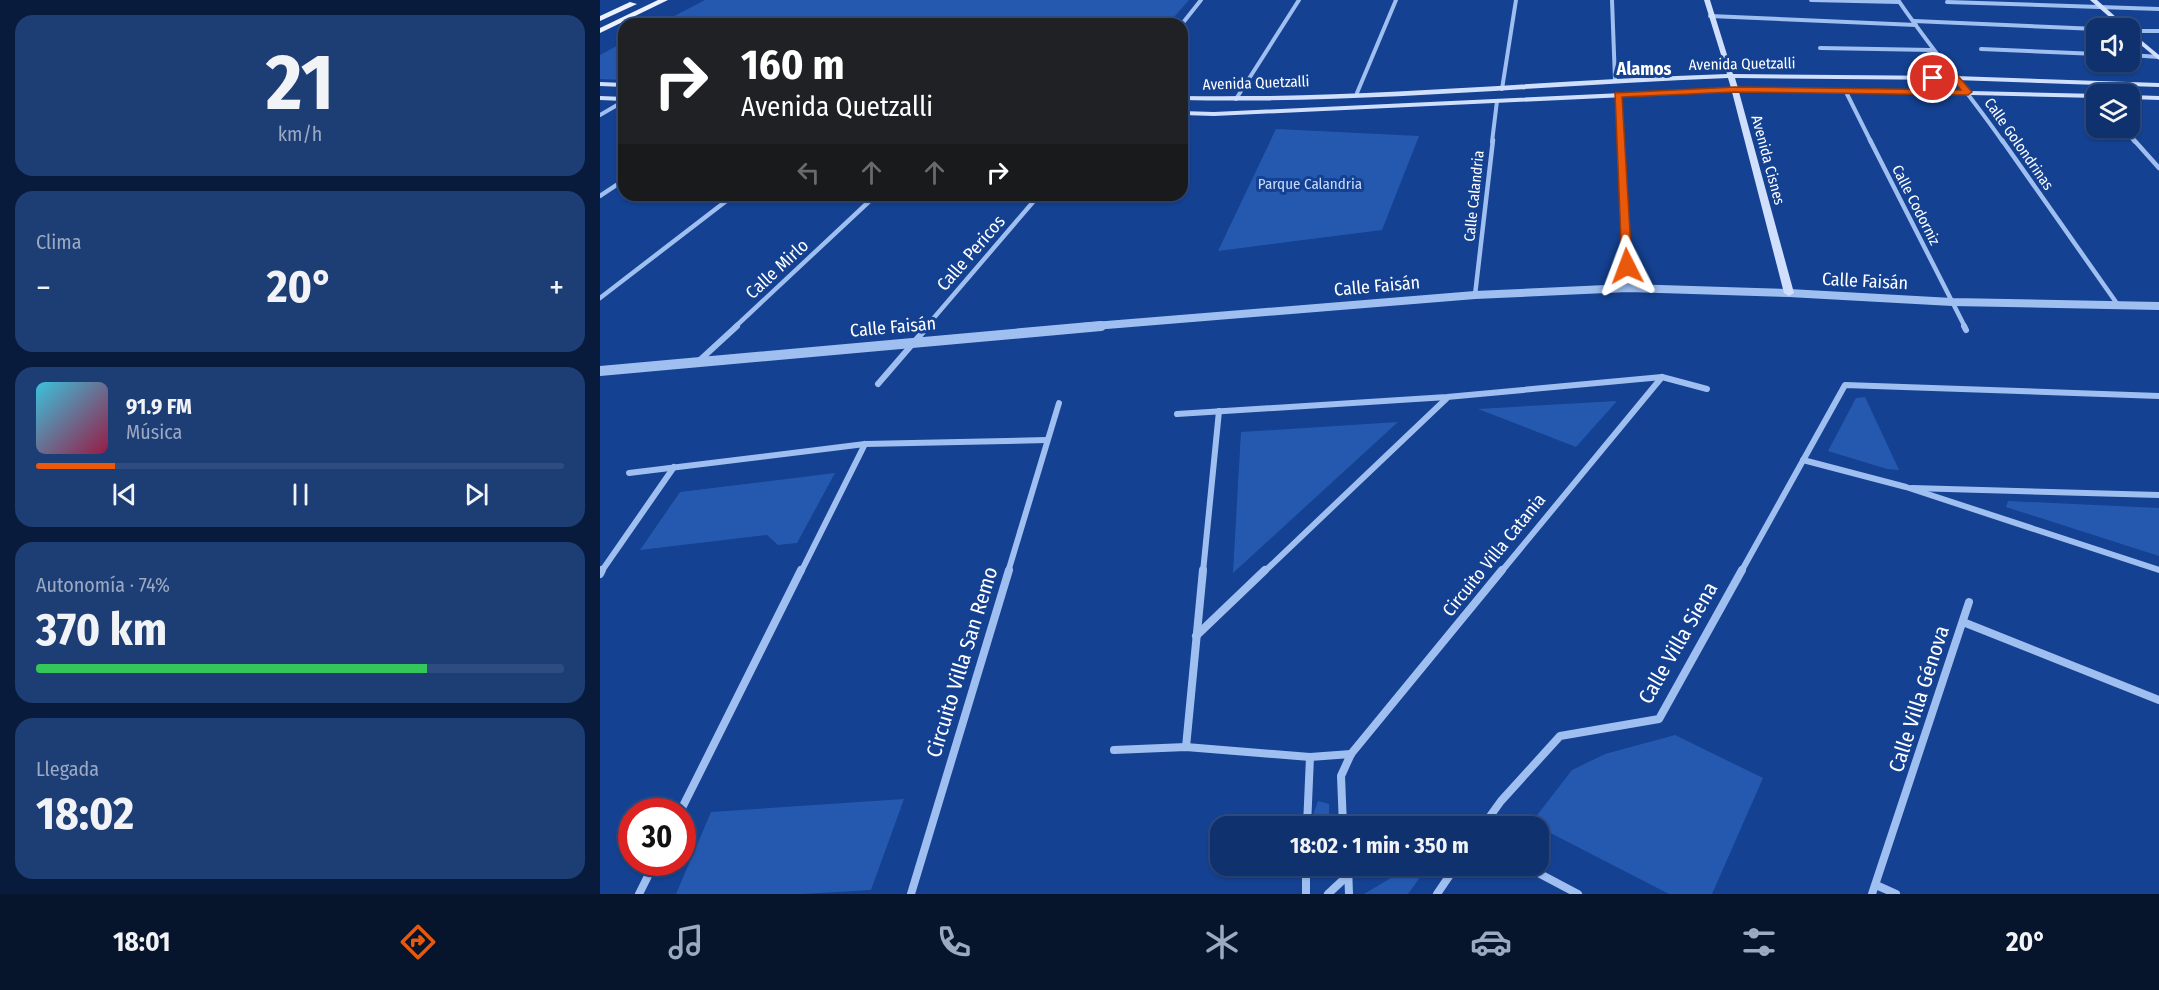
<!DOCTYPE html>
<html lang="es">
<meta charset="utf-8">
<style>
:root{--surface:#0f316d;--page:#1d3d75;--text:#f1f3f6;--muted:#9ba9c2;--line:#2f4c80;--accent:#ea580c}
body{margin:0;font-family:"Fira Sans Condensed",sans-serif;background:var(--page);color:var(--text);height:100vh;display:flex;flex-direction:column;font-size:22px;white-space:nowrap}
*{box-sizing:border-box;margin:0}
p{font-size:20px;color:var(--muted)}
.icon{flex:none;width:33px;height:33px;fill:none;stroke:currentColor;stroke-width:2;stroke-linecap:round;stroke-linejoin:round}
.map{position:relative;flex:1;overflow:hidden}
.panel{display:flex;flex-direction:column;gap:15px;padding:15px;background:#081b3c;width:600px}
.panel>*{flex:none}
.guide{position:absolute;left:18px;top:18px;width:570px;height:183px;border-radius:18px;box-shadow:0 2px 4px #0004,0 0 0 2px var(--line);background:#202124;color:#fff;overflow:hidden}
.fabs{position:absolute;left:1486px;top:18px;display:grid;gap:12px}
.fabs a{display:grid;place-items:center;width:54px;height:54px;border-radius:12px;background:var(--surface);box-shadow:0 2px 4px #0004,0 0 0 2px var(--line);font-size:30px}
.speed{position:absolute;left:18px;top:798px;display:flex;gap:12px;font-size:30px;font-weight:700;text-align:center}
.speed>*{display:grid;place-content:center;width:78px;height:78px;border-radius:50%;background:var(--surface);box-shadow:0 2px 4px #0004,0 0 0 2px var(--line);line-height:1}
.speed .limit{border:9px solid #d22;background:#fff;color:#111}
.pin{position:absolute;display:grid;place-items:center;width:51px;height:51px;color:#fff;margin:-26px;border:3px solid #fff;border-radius:50%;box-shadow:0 2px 6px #0007}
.me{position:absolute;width:66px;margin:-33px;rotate:357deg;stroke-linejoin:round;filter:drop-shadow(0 0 4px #0008)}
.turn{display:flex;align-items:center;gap:21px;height:126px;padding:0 24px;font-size:27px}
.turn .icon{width:78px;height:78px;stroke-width:2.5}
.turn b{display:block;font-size:42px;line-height:51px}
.lanes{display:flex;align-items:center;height:57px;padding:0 24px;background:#0003;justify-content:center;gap:30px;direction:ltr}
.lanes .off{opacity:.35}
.big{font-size:45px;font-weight:700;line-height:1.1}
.panel .card{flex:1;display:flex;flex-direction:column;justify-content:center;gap:9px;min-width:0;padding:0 21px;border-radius:18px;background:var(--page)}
.panel .dial{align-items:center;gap:0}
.dial b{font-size:78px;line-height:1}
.song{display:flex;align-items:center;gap:18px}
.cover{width:72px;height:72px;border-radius:9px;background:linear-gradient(135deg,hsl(190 70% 55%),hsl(340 70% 35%))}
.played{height:6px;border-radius:3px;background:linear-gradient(90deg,var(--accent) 15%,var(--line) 15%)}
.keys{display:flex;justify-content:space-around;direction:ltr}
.heat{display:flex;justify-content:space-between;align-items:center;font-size:33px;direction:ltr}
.charge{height:9px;border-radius:4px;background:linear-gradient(90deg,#34c759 74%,var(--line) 0)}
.trip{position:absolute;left:610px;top:816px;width:339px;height:60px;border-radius:18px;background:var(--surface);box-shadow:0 2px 4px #0004,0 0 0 2px var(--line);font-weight:700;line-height:60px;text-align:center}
.tabs{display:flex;height:96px;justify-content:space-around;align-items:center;background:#06142c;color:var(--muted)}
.tabs .icon{width:42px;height:42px}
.tabs .on{color:var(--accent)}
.tabs b{font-size:27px;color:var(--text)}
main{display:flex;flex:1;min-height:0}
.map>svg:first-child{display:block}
.green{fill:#2559b0}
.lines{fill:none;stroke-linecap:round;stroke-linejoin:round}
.minor-far3{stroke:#a0bff1;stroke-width:4}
.minor-far2{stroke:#a0bff1;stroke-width:4.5}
.minor-far1{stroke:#a0bff1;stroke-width:6}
.minor{stroke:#a0bff1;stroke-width:8}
.tertiary-far1{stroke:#a0bff1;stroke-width:8}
.tertiary{stroke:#a0bff1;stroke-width:10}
.secondary{fill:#cfdffc;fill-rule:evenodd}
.primary{fill:#ebf1ff;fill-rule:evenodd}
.route{fill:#ea580c;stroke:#983908;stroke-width:1.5}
.labels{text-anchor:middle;stroke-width:6;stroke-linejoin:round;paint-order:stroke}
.far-street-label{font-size:15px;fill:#fff;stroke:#144191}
.far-park-label{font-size:15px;fill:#c8dbfc;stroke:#144191}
.far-quarter-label{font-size:18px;font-weight:bold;fill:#fff;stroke:#144191}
.street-label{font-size:18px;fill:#fff;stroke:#144191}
.near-street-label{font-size:21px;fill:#fff;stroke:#144191}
</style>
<main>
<section class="panel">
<div class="card dial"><b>21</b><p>km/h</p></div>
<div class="card"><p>Clima</p>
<div class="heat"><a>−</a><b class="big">20°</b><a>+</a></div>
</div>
<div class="card">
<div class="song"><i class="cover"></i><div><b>91.9 FM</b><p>Música</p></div></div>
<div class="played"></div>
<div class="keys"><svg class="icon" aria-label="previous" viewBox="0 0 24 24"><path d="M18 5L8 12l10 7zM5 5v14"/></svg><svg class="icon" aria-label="pause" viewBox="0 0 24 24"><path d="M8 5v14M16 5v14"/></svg><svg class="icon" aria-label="next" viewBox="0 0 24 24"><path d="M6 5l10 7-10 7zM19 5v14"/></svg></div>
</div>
<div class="card"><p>Autonomía · 74%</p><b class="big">370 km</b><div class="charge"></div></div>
<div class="card"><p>Llegada</p><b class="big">18:02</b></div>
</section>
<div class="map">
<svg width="1559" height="894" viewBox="0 0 1559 894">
<rect width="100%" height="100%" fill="#144191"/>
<!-- green -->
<g class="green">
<polygon points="105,0 589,0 568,24 59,24"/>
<polygon points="24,42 24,80 0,79 0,55"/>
<polygon points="676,129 819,136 782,230 618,251"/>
<polygon points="1265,397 1299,470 1287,469 1228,451 1256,398"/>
<polygon points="1017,401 976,447 878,409"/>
<polygon points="798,422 633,573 641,432"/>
<polygon points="235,473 197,543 178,545 167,535 40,550 80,492"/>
<polygon points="1408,501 1559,508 1559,556 1406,507"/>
<polygon points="1075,735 1163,778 1112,894 1069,894 931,823 972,770 1005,754"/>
<polygon points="304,799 271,890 203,894 76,894 111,812"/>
<polygon points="718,801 729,804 729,826 715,826 714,812"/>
<polygon points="811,866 828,866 808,894 764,894"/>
</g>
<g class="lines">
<!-- minor-far3 -->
<g class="minor-far3">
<polyline points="1012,0 1015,80"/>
<polyline points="1211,0 1299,2"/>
<path d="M1298 0C1331 49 1369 93 1403 142"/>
<polyline points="1347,2 1559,9"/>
<polyline points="1110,16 1316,25"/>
<polyline points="1314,21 1497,29"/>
<polyline points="582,24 601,0"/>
<polyline points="1530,31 1559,31"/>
<polyline points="1220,48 1332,50"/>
<polyline points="1381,49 1497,54"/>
<polyline points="1530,55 1559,57"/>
<polyline points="902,89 916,0"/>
<polyline points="1245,90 1271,142"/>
<polyline points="757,93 796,0"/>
<polyline points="1018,94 1020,142"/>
<polyline points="636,99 699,0"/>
<polyline points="0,115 24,101"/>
<polyline points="1523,128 1535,142"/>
<polyline points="892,142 897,101"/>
</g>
<!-- minor-far2 -->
<g class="minor-far2">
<polyline points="1020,140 1028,288"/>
<polyline points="1270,140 1365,327"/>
<polyline points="1402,140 1518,305"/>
<polyline points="1534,140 1559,168"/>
<polyline points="0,196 24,180"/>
<polyline points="875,295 893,140"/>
<polyline points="0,298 134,195"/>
<polyline points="135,327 276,195"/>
<polyline points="326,327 439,195"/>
</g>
<!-- minor-far1 -->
<g class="minor-far1">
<polyline points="1364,326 1366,330"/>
<polyline points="100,360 137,326"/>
<polyline points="278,384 328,326"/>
<polyline points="577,414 847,397 1062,377 1107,389"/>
<polyline points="1203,460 1306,487 1559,570"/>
<polyline points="29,473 265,444 447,440"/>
<polyline points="1312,488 1559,495"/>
<polyline points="1,572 74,467"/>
<polyline points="201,572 265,444"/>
<polyline points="408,572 459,403"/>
<polyline points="603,572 619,411"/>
<polyline points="664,572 847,398"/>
<polyline points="901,572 1062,377"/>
<polyline points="1141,572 1245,385 1559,396"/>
</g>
<!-- minor -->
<g class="minor">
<polyline points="0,574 2,570"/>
<polyline points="1363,622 1559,700"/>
<polyline points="596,636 665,570"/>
<polyline points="586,747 603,570"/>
<polyline points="514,750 586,747 710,757 751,754"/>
<polyline points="80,812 201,570"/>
<polyline points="707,826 710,757"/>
<polyline points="743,826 741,776 751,754 902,570"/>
<polyline points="883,826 901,801 960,736 1059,719 1142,570"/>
<polyline points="706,866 706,894"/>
<polyline points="748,866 749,894"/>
<polyline points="925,866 978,894"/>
<polyline points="1276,885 1296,894"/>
<polyline points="39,894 55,862"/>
<polyline points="311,894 409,570"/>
<polyline points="728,894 758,866"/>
<polyline points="837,894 856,866"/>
<polyline points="1272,894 1369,602"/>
</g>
<!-- tertiary-far1 -->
<polyline class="tertiary-far1" points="482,327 875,295 1028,288 1189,293 1352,302 1559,306"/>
<!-- tertiary -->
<polyline class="tertiary" points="0,371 501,326"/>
<!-- secondary -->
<g class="secondary">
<path d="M1104 0H1110L1133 74 1355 76 1559 83V87L1355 80 1135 78 1138 88H1245L1500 94H1497V98L1245 92H1139L1194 293 1189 296 1184 293 1132 92 614 116 582 115V111L614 112 1131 88 1128 78C946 85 764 104 582 100V96C764 99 945 80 1127 74Z"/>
<polygon points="1490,0 1497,0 1528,28 1522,28"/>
<polygon points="1530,31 1559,55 1559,60 1530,36"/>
<polygon points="0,82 24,83 24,87 0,86"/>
<polygon points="1530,95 1559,96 1559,100 1530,99"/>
<polygon points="0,96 24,97 24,101 0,100"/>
</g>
<!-- primary -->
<g class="primary">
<polygon points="58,0 68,0 0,33 0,28"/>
<polygon points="30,2 37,4 0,21 0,16"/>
</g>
</g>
<!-- route -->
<polygon class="route" points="1333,75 1358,76 1372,92 1368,95 1135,92 1022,97 1032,266 1027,269 1022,266 1015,93 1135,87 1361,90 1353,80 1330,80 1330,76"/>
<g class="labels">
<!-- far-street labels -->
<g class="far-street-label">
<text transform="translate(1142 64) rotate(-1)" y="5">Avenida Quetzalli</text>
<text transform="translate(656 83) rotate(-2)" y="5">Avenida Quetzalli</text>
<text transform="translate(1419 144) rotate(55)" y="5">Calle Golondrinas</text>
<text transform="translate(1168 160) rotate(75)" y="5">Avenida Cisnes</text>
<text transform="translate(874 196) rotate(-84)" y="5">Calle Calandria</text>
<text transform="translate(1316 205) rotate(63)" y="5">Calle Codorniz</text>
</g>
<!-- far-park labels -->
<g class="far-park-label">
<text x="710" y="189">Parque Calandria</text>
</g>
<!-- far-quarter labels -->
<g class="far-quarter-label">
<text x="1044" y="75">Alamos</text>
</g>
<!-- street labels -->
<g class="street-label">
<text transform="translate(371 253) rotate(-49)" y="6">Calle Pericos</text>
<text transform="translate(177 269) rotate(-43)" y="6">Calle Mirlo</text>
<text transform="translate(1265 281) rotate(3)" y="6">Calle Faisán</text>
<text transform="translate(777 286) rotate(-5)" y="6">Calle Faisán</text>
<text transform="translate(293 327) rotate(-5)" y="6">Calle Faisán</text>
<text transform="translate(894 555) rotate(-51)" y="6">Circuito Villa Catania</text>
</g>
<!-- near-street labels -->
<g class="near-street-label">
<text transform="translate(1078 643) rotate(-60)" y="7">Calle Villa Siena</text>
<text transform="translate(362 662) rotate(-73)" y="7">Circuito Villa San Remo</text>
<text transform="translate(1319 699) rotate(-72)" y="7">Calle Villa Génova</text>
</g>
</g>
</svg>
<div class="fabs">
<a><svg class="icon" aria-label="sound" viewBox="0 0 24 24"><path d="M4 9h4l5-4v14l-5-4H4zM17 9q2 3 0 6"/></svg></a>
<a><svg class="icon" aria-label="layers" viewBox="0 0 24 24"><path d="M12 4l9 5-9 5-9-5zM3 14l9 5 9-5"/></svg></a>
</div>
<div class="speed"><div class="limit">30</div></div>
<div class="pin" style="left:1333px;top:78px;background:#d93025"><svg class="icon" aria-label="arrive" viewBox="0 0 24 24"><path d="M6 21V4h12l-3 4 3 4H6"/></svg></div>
<svg class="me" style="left:1027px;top:266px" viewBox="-20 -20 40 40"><path d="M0-17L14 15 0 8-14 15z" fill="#ea580c" stroke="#fff" stroke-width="4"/></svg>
<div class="trip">18:02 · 1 min · 350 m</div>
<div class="guide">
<div class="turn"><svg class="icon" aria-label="right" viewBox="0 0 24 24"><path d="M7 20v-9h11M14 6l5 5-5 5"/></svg><div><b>160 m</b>Avenida Quetzalli</div></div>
<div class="lanes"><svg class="icon off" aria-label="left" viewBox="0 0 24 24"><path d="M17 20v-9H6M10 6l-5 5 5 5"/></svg><svg class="icon off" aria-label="ahead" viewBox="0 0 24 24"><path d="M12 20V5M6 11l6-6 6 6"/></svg><svg class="icon off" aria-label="ahead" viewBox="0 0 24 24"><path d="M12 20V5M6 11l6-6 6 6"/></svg><svg class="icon" aria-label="right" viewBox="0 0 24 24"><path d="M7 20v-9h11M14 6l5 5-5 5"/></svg></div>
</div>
</div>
</main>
<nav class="tabs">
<b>18:01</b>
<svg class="icon on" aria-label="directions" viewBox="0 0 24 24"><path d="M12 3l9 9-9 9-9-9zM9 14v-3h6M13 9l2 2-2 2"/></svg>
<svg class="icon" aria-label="music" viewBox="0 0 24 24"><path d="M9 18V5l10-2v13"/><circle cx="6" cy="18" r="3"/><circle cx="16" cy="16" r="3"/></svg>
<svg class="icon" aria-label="phone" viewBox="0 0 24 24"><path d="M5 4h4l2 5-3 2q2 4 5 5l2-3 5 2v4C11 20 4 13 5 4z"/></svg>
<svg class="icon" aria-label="climate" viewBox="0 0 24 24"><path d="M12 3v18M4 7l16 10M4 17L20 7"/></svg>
<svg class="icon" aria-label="car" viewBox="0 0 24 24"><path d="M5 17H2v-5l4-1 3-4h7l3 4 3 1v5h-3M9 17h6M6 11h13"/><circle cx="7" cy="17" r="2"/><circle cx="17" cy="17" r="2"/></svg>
<svg class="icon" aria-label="filters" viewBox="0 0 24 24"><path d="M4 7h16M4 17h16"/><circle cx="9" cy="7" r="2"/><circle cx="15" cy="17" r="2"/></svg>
<b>20°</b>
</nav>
